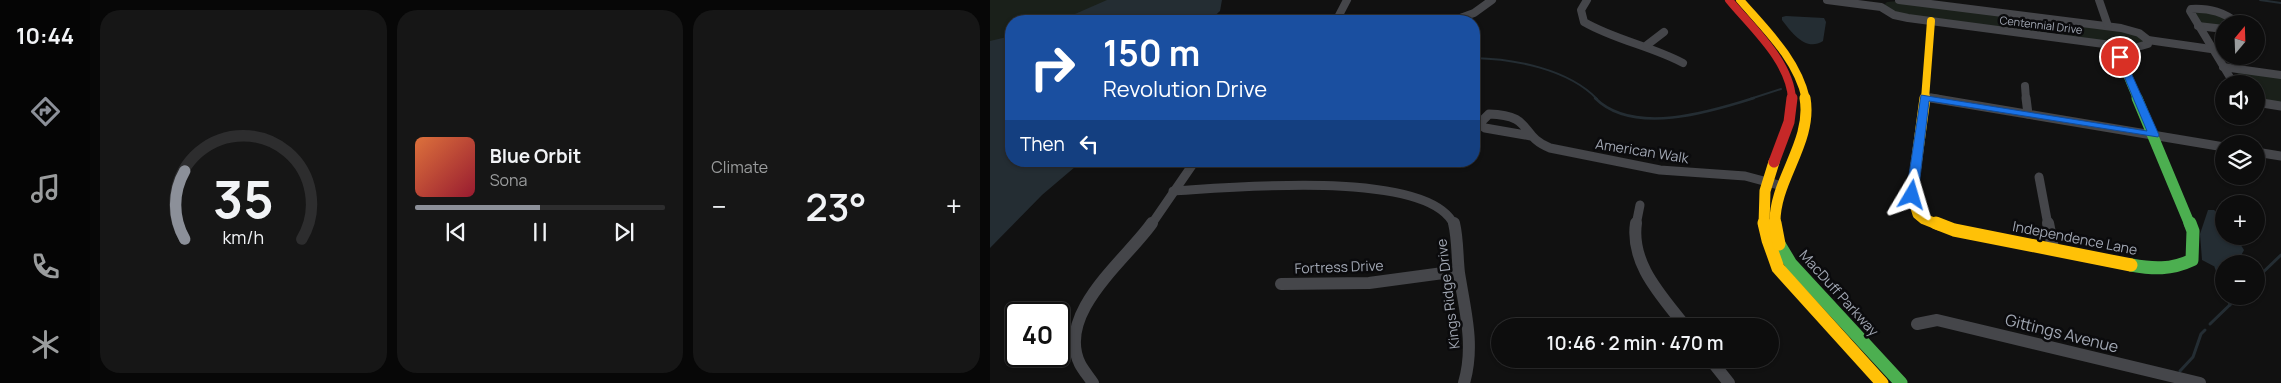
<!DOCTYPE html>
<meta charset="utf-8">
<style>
:root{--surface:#0d0d0d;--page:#161616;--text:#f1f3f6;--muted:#9a9c9d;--line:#2d2d2e;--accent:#8c9099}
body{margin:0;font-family:Manrope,sans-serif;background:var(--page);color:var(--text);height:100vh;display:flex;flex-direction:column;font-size:19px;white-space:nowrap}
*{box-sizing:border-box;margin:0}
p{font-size:16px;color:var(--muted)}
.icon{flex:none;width:28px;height:28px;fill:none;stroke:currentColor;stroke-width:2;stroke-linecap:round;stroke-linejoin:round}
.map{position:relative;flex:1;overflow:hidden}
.sheet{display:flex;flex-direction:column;gap:10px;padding:10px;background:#070707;width:900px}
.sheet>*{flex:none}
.hud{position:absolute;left:15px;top:15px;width:475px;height:152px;border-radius:20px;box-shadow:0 1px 4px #0004,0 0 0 1px var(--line);background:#1a4fa0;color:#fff;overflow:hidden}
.needle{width:32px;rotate:19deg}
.tools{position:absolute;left:1225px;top:15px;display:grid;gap:10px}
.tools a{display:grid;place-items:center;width:50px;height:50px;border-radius:50%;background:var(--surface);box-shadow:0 1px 4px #0004,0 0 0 1px var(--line);font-size:25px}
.speed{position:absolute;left:15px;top:302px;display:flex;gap:10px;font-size:25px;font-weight:700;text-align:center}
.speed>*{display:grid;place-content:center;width:65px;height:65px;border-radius:50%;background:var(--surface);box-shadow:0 1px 4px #0004,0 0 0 1px var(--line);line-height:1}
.speed .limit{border:2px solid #111;border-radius:8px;background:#fff;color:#111}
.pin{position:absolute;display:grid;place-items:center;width:42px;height:42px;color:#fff;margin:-21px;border:2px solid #fff;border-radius:50%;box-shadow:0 1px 5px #0007}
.me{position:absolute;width:55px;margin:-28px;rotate:7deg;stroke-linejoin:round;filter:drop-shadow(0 0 4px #0008)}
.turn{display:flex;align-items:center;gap:18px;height:105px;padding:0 15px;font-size:22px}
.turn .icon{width:65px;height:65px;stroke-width:2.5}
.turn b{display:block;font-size:35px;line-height:42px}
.then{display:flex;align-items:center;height:48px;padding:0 15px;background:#0003;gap:10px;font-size:19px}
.big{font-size:38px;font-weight:600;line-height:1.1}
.sheet .card{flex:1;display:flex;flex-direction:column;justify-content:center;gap:8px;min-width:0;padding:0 18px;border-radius:20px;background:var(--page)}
.sheet .dial{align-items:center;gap:0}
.dial svg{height:130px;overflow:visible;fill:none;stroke:var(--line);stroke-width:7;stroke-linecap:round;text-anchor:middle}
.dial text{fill:var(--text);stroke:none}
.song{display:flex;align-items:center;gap:15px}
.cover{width:60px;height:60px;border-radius:8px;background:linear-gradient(135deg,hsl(20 70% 55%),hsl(350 70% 35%))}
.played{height:5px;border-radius:2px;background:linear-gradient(90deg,var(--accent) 50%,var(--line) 50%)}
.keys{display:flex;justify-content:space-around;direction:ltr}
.heat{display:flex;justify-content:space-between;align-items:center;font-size:28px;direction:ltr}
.sheet .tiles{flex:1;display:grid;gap:10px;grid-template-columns:repeat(3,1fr)}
.trip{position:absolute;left:501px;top:318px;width:288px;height:50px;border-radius:25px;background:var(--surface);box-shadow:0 1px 4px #0004,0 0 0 1px var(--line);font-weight:600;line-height:50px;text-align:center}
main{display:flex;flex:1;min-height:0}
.tab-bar{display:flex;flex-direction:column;width:90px;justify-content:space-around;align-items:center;background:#050505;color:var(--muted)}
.tab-bar .icon{width:35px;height:35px}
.tab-bar .on{color:var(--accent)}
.tab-bar b{font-size:22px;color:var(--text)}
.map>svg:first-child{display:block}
.green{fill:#1a201a}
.water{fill:#242d33}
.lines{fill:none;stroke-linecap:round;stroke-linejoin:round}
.stream-far2{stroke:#242d33;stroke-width:2}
.stream-far1{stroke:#242d33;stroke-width:2.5}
.stream{stroke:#242d33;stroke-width:3}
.street-far2{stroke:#45464a;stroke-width:8}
.street-far1{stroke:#45464a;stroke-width:9}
.street{stroke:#45464a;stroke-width:12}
.fast-far2{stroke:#4caf50;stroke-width:8}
.fast-far1{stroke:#4caf50;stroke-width:11}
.fast{stroke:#4caf50;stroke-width:13}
.slow-far2{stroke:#ffc107;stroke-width:8}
.slow-far1{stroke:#ffc107;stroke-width:11}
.slow{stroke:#ffc107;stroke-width:13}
.jam-far1{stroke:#c62828;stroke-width:8}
.jam{stroke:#c62828;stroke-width:11}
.route{fill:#1a73e8;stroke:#114b97}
.labels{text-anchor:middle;stroke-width:5;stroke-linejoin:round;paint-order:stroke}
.far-street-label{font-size:11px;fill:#a1a7b3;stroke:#0b0b0d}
.street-label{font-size:14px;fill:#a1a7b3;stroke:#0b0b0d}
.near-street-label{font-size:16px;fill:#a1a7b3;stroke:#0b0b0d}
</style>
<main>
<nav class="tab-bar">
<b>10:44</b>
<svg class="icon on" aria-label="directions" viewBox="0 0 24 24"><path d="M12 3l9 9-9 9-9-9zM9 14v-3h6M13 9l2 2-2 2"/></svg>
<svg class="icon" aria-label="music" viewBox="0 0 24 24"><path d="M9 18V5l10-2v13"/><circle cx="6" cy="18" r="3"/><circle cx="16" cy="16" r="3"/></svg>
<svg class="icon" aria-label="phone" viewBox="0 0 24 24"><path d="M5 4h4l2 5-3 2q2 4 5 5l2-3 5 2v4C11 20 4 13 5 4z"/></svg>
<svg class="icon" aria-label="climate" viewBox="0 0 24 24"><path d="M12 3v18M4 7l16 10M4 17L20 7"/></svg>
</nav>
<section class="sheet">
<div class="tiles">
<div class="card dial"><svg viewBox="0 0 100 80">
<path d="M14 69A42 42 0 1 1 86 69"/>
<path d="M14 69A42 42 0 0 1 14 27" stroke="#8c9099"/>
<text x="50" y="56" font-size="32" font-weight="700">35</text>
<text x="50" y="72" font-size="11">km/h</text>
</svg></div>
<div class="card">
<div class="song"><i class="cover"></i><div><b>Blue Orbit</b><p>Sona</p></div></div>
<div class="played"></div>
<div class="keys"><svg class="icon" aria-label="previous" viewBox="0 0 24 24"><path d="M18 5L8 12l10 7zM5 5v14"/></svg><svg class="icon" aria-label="pause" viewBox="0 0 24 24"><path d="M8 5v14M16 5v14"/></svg><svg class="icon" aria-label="next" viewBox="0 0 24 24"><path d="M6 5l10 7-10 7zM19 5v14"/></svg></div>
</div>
<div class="card"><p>Climate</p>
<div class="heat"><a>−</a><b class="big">23°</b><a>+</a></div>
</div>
</div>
</section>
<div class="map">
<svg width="1291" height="383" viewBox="0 0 1291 383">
<rect width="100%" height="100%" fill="#111"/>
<!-- green -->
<g class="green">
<polygon points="0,0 156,0 111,21 21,21 21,64 0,74"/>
<polygon points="907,1 1056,20 1060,35 915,16 893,6 897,2"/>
<polygon points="1224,11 1245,24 1234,24 1234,27 1211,23 1205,12"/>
<polygon points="1069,22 1135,30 1153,39 1154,44 1147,46 1073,38"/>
<polygon points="1250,72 1291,77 1291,103 1266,97 1266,84 1254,84 1247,74"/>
</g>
<!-- water -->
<g class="water">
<polygon points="117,0 232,0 230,11 219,21 69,21"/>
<path d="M796 16 834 18 836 22 833 41C816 52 802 33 792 20V17Z"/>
<polygon points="21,36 21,161 92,161 52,195 0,248 0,41"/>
<path d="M1218 210H1224L1234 219V236H1245L1254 250C1249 260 1245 264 1234 264L1233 271 1212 260 1210 234Z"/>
</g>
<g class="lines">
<!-- stream-far2 -->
<g class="stream-far2">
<polyline points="1270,0 1291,3"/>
<path d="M484 58C525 59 578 69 607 99"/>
<polyline points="760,99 791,89"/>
</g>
<!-- stream-far1 -->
<path class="stream-far1" d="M605 98C643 136 720 112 764 98"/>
<!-- stream -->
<g class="stream">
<polyline points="1226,267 1234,288"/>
<polyline points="1266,279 1291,255"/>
<polyline points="1237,296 1240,305"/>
<polyline points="1220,324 1249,296"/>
<polyline points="1190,371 1203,357 1211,334 1215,330"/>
</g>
<!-- street-far2 -->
<g class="street-far2">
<path d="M597 0 591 10 594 22C625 40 661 46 693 63"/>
<polyline points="837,0 891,7 904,15 918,18 1144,48 1158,44 1158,40 1149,33 1131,28 909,0"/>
<polyline points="1109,0 1118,26"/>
<polyline points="346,21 357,0"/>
<polyline points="462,21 484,13 502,0"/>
<polyline points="1208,26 1234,29"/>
<polyline points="1158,40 1221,49"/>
<polyline points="657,45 674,32"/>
<polyline points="1233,67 1291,75"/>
<path d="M1244 84 1200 11 1201 9C1220 8 1234 12 1249 24"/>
<polyline points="1035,86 1036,99"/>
<polyline points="935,97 949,99"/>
</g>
<!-- street-far1 -->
<g class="street-far1">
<polyline points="941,98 1234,147"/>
<polyline points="1036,98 1038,114"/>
<polyline points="1266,102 1291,106"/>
<path d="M541 136 495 128 489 124 499 114C544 115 529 136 560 148L670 170 755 176 792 186"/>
<polyline points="1266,152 1291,156"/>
<polyline points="1049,177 1058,225"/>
<path d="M183 191C237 188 439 168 464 225"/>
<polyline points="161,225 205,161"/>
<polyline points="646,225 650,205"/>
</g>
<!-- street -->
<g class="street">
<path d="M464 223C468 240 467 256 469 273 475 311 485 345 474 383"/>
<path d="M646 223C640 264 672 296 695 326"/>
<polyline points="1058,223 1063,248"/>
<polyline points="291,284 379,283 468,271"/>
<polyline points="927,324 947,320 1210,383"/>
<polyline points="720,359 739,383"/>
<path d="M103 383C99 377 93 370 90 364 65 313 137 259 162 223"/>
</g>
<!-- fast-far2 -->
<polyline class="fast-far2" points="1125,46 1147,99"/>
<!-- fast-far1 -->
<polyline class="fast-far1" points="1147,98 1200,225"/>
<!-- fast -->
<g class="fast">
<polyline points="789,244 801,264 911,383"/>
<path d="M1141 265C1163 269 1181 270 1202 260L1203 231 1200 223"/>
</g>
<!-- slow-far2 -->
<g class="slow-far2">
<path d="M750 0C776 30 807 59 816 99"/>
<polyline points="935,99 941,21"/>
</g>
<!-- slow-far1 -->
<g class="slow-far1">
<polyline points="935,98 922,195 928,214 934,219 949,225"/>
<polyline points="774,225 775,191 784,162"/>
<path d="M785 225C783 181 823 143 815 98"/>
</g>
<!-- slow -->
<g class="slow">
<polyline points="774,223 778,240 788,268 892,383"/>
<polyline points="785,223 789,244"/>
<polyline points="946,223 964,230 1141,265"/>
</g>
<!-- jam-far1 -->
<path class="jam-far1" d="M739 0C762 28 800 61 802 99"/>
<!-- jam -->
<polyline class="jam" points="784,162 799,122 802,98"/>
</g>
<!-- route -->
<polygon class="route" points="1130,54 1134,57 1169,135 1168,137 939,101 928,195 922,198 916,195 931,95 1157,131 1126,57"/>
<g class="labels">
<!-- far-street labels -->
<g class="far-street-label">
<text transform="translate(1051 25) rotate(7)" y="4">Centennial Drive</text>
</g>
<!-- street labels -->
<g class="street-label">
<text transform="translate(652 151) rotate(9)" y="5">American Walk</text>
<text transform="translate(1085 238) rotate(11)" y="5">Independence Lane</text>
<text transform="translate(349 267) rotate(-2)" y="5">Fortress Drive</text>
<text transform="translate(849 293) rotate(48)" y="5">MacDuff Parkway</text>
<text transform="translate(458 294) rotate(-97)" y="5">Kings Ridge Drive</text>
</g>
<!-- near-street labels -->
<g class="near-street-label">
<text transform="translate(1072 333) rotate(14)" y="6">Gittings Avenue</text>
</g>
</g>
</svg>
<div class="tools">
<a><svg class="needle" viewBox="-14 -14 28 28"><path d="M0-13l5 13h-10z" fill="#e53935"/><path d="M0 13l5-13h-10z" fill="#9a9c9d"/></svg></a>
<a><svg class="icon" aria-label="sound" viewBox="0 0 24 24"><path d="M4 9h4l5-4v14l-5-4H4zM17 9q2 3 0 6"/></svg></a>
<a><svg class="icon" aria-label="layers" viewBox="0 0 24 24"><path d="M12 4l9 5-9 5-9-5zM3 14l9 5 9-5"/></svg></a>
<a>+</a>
<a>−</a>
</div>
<div class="speed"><div class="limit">40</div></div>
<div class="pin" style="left:1130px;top:57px;background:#d93025"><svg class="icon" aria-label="arrive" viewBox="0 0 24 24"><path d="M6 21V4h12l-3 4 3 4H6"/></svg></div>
<svg class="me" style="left:922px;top:195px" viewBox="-20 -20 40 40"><path d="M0-17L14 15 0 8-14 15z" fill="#1a73e8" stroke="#fff" stroke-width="4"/></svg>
<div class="trip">10:46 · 2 min · 470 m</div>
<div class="hud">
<div class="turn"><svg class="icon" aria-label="right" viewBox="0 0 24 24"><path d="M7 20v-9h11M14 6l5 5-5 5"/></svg><div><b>150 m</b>Revolution Drive</div></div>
<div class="then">Then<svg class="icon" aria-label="left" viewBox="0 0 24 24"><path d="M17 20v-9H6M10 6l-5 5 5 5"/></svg></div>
</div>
</div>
</main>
